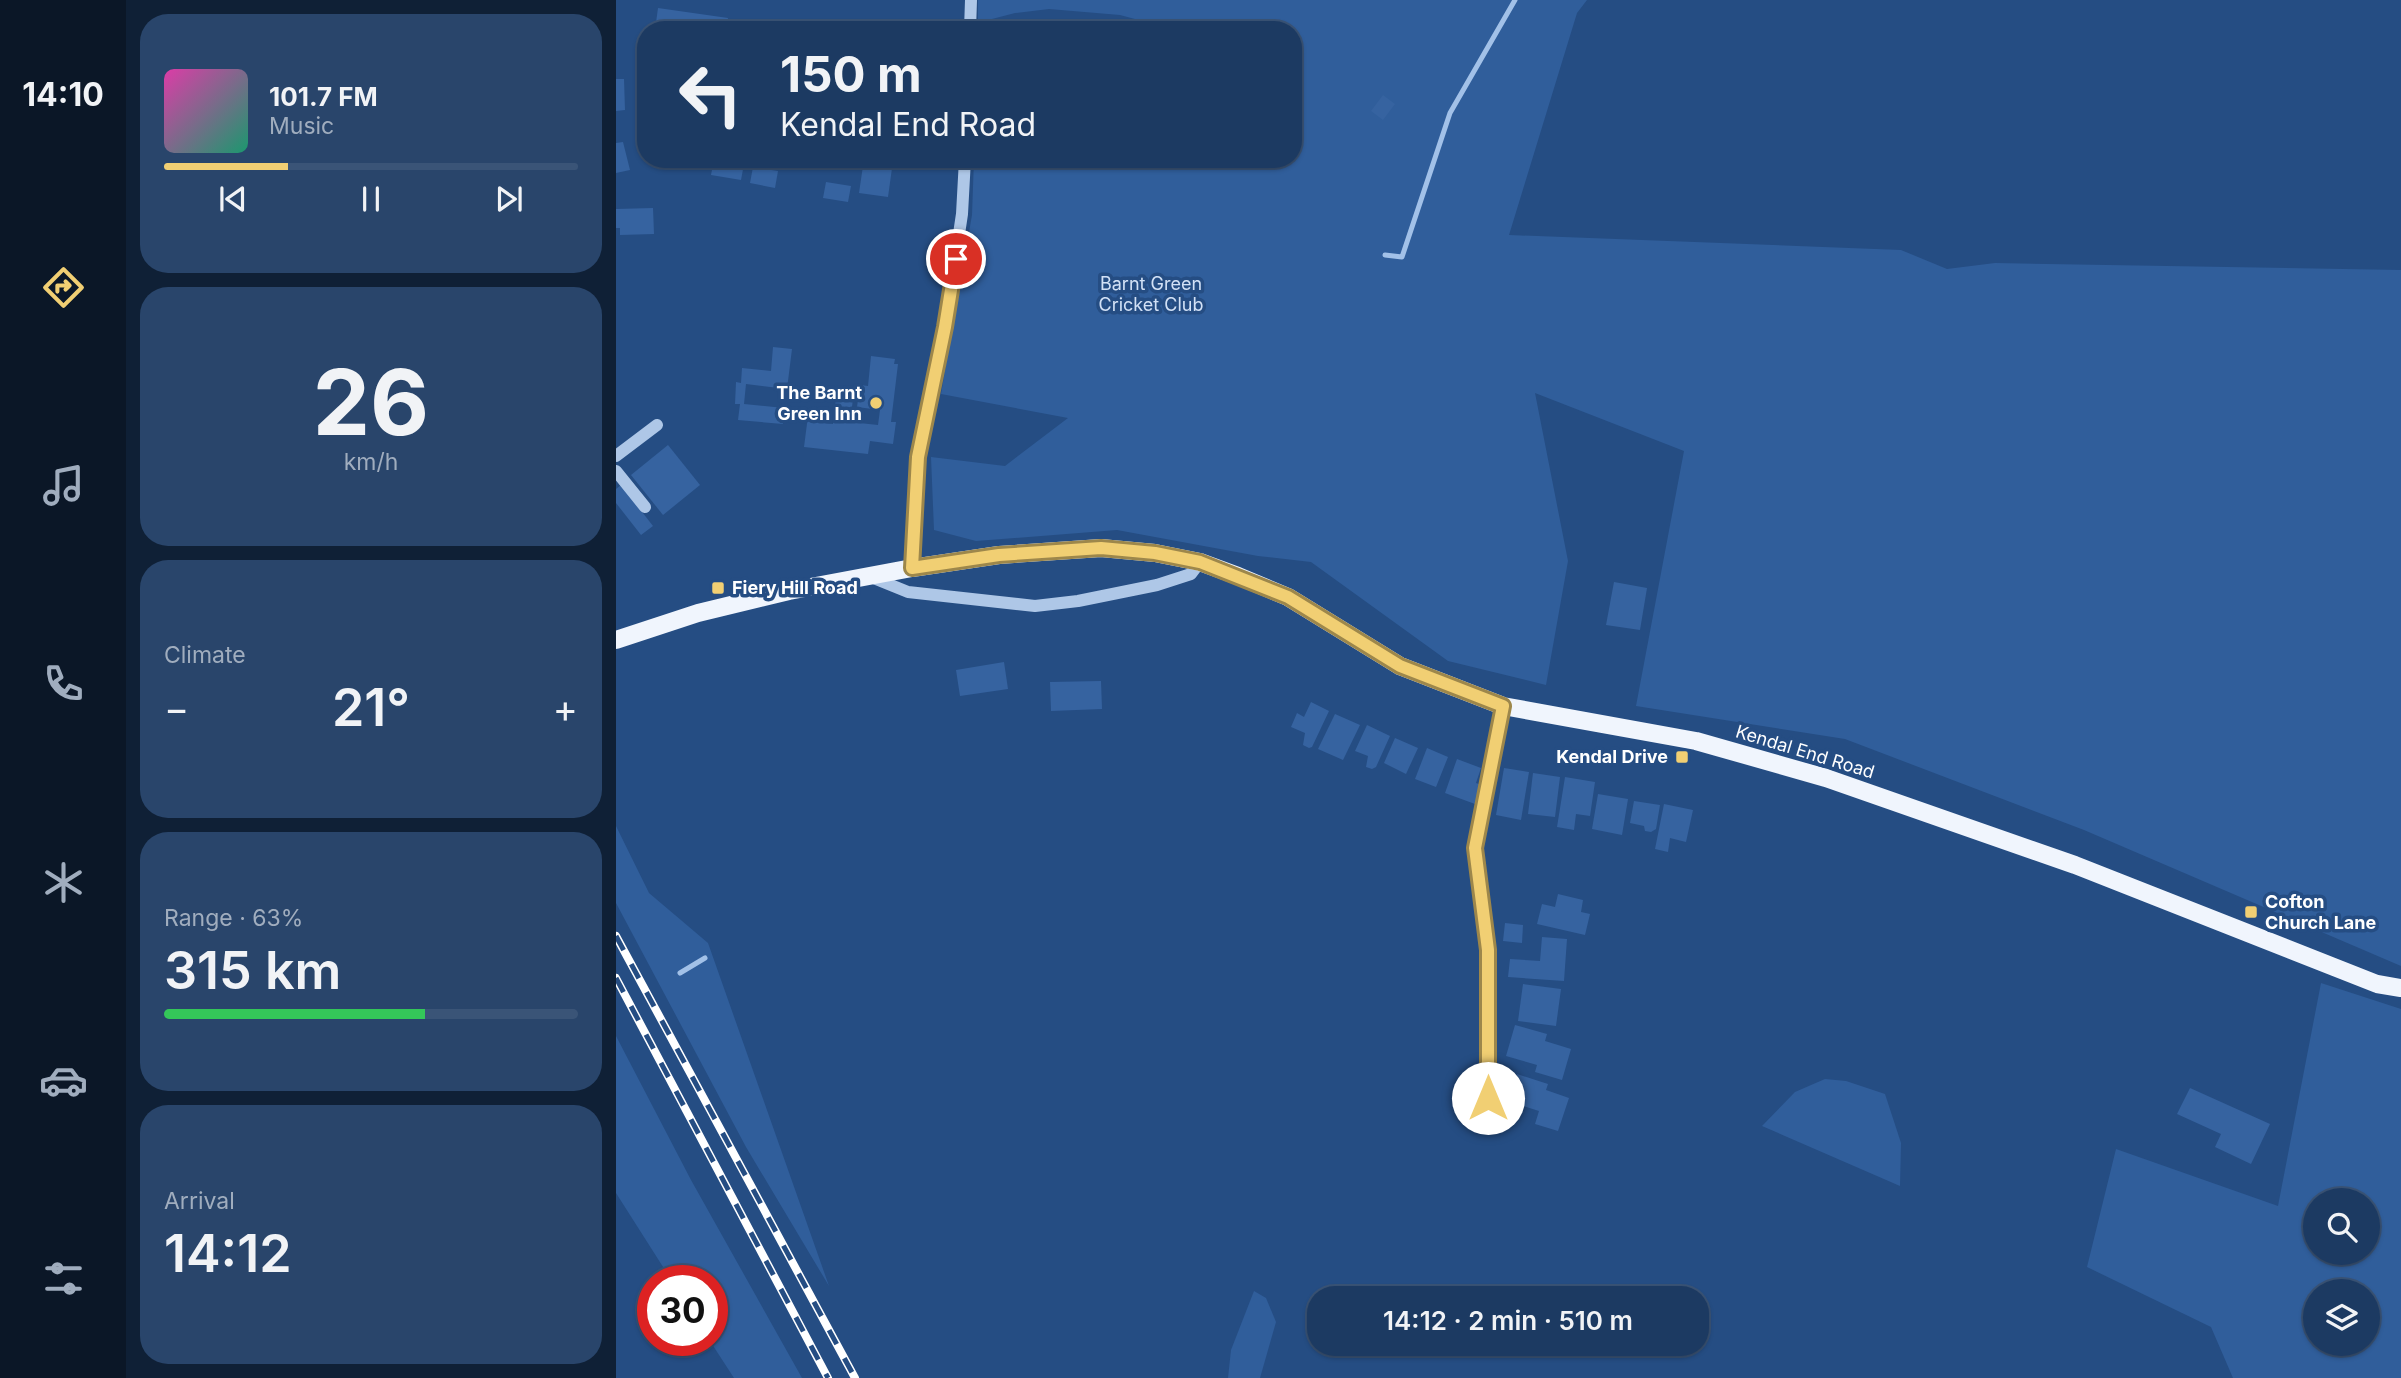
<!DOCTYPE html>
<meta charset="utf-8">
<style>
:root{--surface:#1c3a62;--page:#29456b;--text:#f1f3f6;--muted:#a0adbe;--line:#3a5477;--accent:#f1cf73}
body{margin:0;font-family:Inter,sans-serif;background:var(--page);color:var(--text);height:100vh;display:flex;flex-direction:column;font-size:26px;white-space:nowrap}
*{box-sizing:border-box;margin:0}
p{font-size:23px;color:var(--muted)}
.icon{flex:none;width:38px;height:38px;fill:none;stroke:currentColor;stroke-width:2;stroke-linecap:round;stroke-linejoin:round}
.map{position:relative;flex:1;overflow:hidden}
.side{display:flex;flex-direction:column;gap:14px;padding:14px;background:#0f2036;width:490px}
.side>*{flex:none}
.hud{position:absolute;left:21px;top:21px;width:665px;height:147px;border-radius:28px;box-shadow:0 2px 5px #0004,0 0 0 2px var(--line);background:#1c3a62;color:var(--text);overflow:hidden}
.tools{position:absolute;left:1687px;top:1188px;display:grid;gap:14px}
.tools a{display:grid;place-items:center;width:77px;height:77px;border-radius:50%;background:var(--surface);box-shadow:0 2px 5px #0004,0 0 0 2px var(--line);font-size:35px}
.speed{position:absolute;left:21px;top:1265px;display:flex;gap:14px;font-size:35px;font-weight:700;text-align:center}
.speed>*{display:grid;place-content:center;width:91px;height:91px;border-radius:50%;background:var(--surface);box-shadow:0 2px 5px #0004,0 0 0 2px var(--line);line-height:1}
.speed .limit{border:10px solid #d22;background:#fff;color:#111}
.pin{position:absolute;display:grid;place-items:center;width:60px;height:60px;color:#fff;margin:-30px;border:4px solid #fff;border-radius:50%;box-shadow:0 2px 7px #0007}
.me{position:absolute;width:77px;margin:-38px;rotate:0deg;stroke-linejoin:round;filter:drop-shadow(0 0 5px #0008)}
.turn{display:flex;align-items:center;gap:24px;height:147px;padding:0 28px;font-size:32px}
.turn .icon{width:91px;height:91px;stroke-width:2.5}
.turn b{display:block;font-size:49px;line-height:60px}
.big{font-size:52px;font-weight:600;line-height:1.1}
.side .widget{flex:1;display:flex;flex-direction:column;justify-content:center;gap:10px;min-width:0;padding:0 24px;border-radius:28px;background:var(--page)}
.side .dial{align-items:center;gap:0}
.dial b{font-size:91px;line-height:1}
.song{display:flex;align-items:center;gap:21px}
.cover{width:84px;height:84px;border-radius:10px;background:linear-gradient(135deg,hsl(320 70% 55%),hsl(160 70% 35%))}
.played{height:7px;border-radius:4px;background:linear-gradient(90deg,var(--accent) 30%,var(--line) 30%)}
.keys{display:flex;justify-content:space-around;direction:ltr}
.heat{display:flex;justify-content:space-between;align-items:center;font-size:38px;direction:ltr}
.charge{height:10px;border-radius:5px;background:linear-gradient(90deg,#34c759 63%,var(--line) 0)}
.trip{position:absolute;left:691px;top:1286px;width:402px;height:70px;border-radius:28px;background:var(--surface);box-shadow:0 2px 5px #0004,0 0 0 2px var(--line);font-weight:600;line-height:70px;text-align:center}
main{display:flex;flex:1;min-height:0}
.tabs{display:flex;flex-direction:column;width:126px;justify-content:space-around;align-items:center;background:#0b1727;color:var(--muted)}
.tabs .icon{width:49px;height:49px}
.tabs .selected{color:var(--accent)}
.tabs b{font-size:32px;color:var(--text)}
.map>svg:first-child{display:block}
.green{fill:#305e9b;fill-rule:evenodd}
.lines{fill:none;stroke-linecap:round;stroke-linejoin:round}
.stream{stroke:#a2c1e8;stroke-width:5}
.building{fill:#3663a0}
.minor{stroke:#aec7e7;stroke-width:12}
.major{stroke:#f0f5fd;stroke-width:18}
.rail-casing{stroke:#fff;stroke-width:8}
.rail{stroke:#254d83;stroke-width:5;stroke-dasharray:16;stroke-linecap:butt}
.route-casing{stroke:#9d874b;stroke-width:18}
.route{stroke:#f1cf73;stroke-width:12}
.poi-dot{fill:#f1cf73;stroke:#254d83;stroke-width:2.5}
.labels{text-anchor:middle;stroke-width:7;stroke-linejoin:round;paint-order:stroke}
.park-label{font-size:18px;fill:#d2e1f6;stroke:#254d83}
.poi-label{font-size:18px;font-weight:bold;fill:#fff;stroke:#254d83;text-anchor:end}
.street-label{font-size:18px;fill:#fff;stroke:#254d83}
</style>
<main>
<nav class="tabs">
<b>14:10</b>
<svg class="icon selected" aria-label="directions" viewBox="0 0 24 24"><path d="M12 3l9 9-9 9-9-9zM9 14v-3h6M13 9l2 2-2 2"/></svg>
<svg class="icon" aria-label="music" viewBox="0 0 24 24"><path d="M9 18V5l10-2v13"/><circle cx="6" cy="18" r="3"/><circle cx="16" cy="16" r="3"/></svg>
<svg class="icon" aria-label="phone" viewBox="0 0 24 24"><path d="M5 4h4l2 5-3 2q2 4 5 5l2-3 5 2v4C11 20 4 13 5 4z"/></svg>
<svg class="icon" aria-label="climate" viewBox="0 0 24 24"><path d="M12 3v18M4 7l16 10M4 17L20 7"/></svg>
<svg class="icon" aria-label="car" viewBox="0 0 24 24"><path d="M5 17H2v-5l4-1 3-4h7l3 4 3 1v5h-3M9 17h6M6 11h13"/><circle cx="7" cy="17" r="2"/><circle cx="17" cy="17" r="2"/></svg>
<svg class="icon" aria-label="filters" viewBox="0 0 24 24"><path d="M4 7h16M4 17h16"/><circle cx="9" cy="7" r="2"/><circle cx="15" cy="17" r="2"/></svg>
</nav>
<section class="side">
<div class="widget">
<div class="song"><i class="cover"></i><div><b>101.7 FM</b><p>Music</p></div></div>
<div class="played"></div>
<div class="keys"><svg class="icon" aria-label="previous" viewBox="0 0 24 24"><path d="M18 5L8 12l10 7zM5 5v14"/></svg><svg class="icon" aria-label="pause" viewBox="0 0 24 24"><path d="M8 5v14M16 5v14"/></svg><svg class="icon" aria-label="next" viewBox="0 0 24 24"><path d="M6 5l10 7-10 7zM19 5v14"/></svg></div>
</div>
<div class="widget dial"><b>26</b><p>km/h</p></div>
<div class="widget"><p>Climate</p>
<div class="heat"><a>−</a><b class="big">21°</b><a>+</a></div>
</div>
<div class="widget"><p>Range · 63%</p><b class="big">315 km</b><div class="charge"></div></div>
<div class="widget"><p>Arrival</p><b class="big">14:12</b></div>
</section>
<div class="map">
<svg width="1785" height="1378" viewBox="0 0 1785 1378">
<rect width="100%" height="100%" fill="#254d83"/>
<!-- green -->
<g class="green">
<polygon points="362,0 971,0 961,13 893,235 1285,250 1331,269 1379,263 1785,270 1785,966 1468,830 1229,739 1020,706 1068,451 919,393 952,561 930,685 832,661 695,562 642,556 501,530 360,541 318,530 315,457 389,466 452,418 325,394 356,215 358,159 677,159 677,30 560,30 504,15 433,9 399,13 376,19 376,30 362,30"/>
<polygon points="0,826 33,893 92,943 213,1286 130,1147 0,903"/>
<path d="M1705 983 1785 1009V1378H1617L1595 1327 1471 1267 1500 1149 1662 1206ZM1699 1200H1752V1253H1699ZM1699 1292H1752V1344H1699Z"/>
<polygon points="0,1036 75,1180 186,1378 118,1378 94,1341 96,1340 96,1281 56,1281 0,1193"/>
<polygon points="1209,1079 1230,1081 1269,1094 1285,1143 1284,1186 1146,1126 1179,1092"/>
<polygon points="638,1291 650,1298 660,1322 644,1378 612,1378 615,1350"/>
</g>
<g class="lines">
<!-- stream -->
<g class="stream">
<polyline points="769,255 786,257 834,113 899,0"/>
<polyline points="64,973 89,958"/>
</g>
</g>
<!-- building -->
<g class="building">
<polygon points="42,8 112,18 110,30 39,30"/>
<polygon points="128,20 145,23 144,30 127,30"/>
<polygon points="0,79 8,79 9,110 0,111"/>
<polygon points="767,95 779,104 767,120 755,111"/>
<polygon points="7,142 14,170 0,173 0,143"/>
<polygon points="98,159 129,159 125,180 95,175"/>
<polygon points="248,159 277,161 272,197 243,193"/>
<polygon points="137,167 162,171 159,188 134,183"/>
<polygon points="210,182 235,186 232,202 207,198"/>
<polygon points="37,208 38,234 4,235 4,228 0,228 0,209"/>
<polygon points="157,347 176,349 171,389 130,384 128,404 168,408 167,424 122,420 124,404 119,404 120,382 125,383 126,368 155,371"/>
<polygon points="255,356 279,359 278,364 282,364 275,422 280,422 277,444 254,441 252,454 188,447 192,416 208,418 208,423 217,424 220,397 237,399 234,422 262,425 264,410 241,407 244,385 252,386"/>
<polygon points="52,445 84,485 47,515 15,475"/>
<polygon points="5,485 37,526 25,535 0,503 0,489"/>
<polygon points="998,582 1031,588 1024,630 990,625"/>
<polygon points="388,662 392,689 344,696 340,670"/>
<polygon points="485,681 486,709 435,711 434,682"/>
<polygon points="695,702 713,711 696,747 693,748 687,745 689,733 675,727 681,713 688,717"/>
<polygon points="719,714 744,725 727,760 702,749"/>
<polygon points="751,725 774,736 760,767 756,769 750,767 752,756 739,751"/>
<polygon points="779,738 802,748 790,774 768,763"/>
<polygon points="811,748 832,757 820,787 799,779"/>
<polygon points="841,759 865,768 860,783 866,785 859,804 829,793"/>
<polygon points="888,768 913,772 905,820 880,815"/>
<polygon points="917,773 944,777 939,817 912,814"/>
<polygon points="949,777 979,782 974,816 960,814 958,830 941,827"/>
<polygon points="982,794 1012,799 1006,835 976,829"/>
<polygon points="1018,801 1044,805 1040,829 1035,832 1029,831 1028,826 1014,823"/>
<polygon points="1048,804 1077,810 1070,842 1054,838 1052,852 1039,849"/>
<polygon points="942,894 967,900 965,912 974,914 969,935 921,924 926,904 939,907"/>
<polygon points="889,923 907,925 906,943 887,941"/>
<polygon points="926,937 951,939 948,981 892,977 894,959 924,961"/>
<polygon points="907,984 945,989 940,1026 902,1021"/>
<polygon points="899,1025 931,1034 929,1041 955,1049 946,1080 919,1072 921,1065 890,1056"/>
<polygon points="901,1074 932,1084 930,1090 953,1098 942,1131 919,1124 923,1111 892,1101"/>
<polygon points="1574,1088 1654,1124 1635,1164 1599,1147 1605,1134 1561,1114"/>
</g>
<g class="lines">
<!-- minor -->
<g class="minor">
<polyline points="354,30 355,0"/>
<polyline points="0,456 41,425"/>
<polyline points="0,471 29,507"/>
<polyline points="296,568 302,457 329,327 346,214 349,159"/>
<polyline points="255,577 292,592 419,606 462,601 541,585 575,574 584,562"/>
<polyline points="872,1098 871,950 859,848 887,706"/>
</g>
<!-- major -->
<polyline class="major" points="0,640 82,613 173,591 296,568 383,555 485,548 539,553 584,562 622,576 672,597 784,666 887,706 1080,741 1210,778 1459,865 1761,984 1785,988"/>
<!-- rail casing -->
<g class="rail-casing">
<g id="rail">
<polyline points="0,936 239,1378"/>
<polyline points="0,978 212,1378"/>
</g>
</g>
<!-- rail -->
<use href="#rail" class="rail"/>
</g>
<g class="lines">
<!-- route casing -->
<g class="route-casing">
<polyline id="route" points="340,259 329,327 302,457 296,568 383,555 485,548 539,553 584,562 672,597 784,666 887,706 859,848 872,950 872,1098"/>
</g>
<!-- route -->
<use href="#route" class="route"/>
</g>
<!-- markers -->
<g class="poi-dot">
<circle cx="260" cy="403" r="7"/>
<rect x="95" y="581" width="14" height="14" rx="3.5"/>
<rect x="1059" y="750" width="14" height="14" rx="3.5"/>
<rect x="1628" y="905" width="14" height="14" rx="3.5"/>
</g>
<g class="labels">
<!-- park labels -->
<g class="park-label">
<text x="535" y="290">Barnt Green<tspan x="535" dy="21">Cricket Club</tspan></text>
</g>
<!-- poi labels -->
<g class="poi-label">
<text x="246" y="399">The Barnt<tspan x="246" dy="21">Green Inn</tspan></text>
<text x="116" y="594" text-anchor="start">Fiery Hill Road</text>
<text x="1052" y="763">Kendal Drive</text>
<text x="1649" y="908" text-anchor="start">Cofton<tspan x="1649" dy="21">Church Lane</tspan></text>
</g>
<!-- street labels -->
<g class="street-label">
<text transform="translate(1189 752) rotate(17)" y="6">Kendal End Road</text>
</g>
</g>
</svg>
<div class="tools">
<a><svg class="icon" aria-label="search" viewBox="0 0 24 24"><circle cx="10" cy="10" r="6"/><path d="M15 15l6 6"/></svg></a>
<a><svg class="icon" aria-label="layers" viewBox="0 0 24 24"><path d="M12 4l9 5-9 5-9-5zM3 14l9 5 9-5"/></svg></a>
</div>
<div class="speed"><div class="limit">30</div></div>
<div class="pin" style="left:340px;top:259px;background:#d93025"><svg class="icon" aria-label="arrive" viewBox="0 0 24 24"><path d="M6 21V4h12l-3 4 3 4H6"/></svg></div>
<svg class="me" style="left:872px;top:1098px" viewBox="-20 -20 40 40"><circle r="19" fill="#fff"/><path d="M0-13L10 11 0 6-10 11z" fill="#f1cf73"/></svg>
<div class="trip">14:12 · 2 min · 510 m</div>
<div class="hud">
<div class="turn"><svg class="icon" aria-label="left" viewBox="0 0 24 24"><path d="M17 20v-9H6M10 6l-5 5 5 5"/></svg><div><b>150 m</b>Kendal End Road</div></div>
</div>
</div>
</main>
